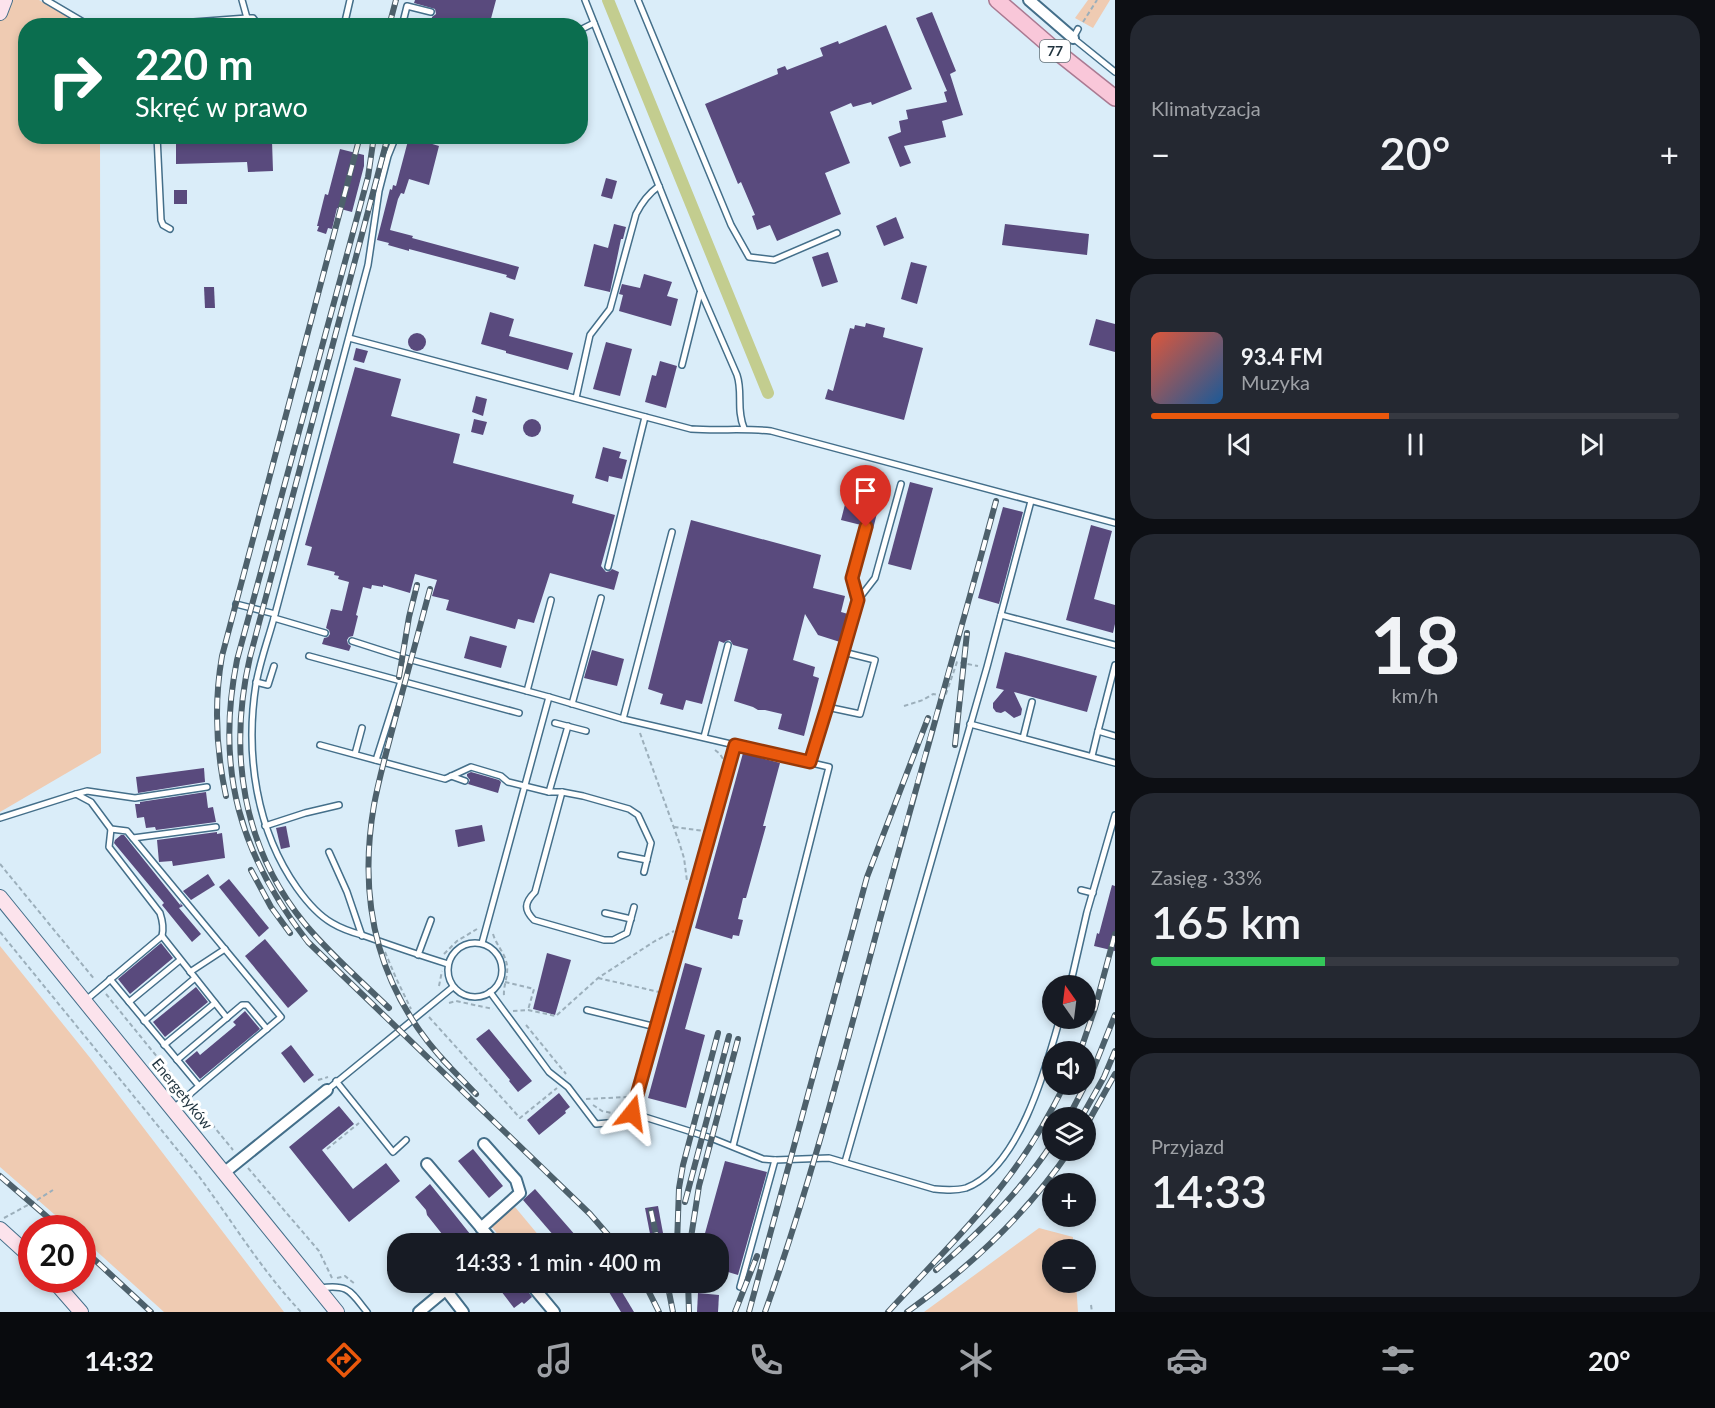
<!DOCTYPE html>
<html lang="pl">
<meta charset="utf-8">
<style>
:root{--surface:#171b24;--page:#242831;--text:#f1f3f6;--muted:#9ea1a6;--line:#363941;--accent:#ea580c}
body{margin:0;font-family:Lato,sans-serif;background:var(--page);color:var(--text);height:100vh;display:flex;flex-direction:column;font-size:22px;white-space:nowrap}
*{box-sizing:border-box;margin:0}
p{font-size:20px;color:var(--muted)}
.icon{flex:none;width:33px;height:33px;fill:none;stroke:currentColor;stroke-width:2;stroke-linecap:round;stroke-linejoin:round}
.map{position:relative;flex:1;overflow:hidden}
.sheet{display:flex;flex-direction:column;gap:15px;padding:15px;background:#0d0f14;width:600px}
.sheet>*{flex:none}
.guide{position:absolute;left:18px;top:18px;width:570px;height:126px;border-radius:24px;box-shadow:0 3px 9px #0003;background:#0b6e4f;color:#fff;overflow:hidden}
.needle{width:39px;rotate:346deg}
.fabs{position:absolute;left:1042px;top:975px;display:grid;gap:12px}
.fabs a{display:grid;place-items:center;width:54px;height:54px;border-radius:50%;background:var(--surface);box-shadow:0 3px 9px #0003;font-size:30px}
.speed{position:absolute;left:18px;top:1215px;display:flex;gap:12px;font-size:30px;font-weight:700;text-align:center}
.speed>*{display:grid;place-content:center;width:78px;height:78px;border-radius:50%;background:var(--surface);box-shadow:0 3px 9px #0003;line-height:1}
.speed .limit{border:9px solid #d22;background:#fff;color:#111}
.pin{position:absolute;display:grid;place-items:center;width:51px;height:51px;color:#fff;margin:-62px -26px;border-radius:50% 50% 50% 0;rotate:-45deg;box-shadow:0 0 6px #0007}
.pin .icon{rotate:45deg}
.me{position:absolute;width:66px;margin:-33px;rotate:15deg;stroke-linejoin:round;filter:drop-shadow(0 0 4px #0008)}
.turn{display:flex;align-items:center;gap:21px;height:126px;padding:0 18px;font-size:27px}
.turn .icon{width:78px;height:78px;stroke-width:2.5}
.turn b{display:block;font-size:42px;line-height:51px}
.big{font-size:45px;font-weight:600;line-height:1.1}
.sheet .tile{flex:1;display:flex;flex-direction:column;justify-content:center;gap:9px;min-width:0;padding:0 21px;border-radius:24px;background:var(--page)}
.sheet .dial{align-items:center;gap:0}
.dial b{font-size:78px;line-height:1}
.song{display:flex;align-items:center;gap:18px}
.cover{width:72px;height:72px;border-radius:9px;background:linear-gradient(135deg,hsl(10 70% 55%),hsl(210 70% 35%))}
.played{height:6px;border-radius:3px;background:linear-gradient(90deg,var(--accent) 45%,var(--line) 45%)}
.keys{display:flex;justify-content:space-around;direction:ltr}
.heat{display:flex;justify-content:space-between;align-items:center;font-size:33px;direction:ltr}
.charge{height:9px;border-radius:4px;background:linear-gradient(90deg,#34c759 33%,var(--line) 0)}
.trip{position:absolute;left:387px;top:1233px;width:342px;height:60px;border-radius:24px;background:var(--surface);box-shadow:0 3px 9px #0003;font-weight:600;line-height:60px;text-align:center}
.tabs{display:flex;height:96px;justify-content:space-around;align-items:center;background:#090b0e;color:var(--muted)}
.tabs .icon{width:42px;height:42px}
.tabs .active{color:var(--accent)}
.tabs b{font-size:27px;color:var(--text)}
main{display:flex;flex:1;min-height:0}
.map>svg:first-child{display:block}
.green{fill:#efcbb2}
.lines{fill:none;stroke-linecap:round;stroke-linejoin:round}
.canal{stroke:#c3cd8f;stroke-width:12}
.building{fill:#594a7d}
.lane-casing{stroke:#446f8a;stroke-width:8}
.street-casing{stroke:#446f8a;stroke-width:14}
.secondary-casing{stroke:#446f8a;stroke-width:16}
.primary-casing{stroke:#aa7a92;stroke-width:18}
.path{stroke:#9cafbb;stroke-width:2;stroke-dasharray:4.5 3;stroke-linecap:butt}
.lane{stroke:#fff;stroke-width:5}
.street{stroke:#fff;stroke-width:10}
.secondary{stroke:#fce3ec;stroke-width:14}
.primary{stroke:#f9c7d9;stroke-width:15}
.rail-casing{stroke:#4d606b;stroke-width:6}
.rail{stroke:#fff;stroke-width:4;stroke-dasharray:11;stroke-linecap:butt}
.route-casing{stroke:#983908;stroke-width:15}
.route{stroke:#ea580c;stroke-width:10}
.labels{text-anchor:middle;stroke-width:6;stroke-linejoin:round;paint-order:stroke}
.shield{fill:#fff;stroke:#627077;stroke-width:1.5}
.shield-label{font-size:14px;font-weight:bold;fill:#1f323d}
.street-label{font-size:15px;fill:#1f323d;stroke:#fff}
</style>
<main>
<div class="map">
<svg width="1115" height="1312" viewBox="0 0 1115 1312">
<rect width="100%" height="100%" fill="#daedf9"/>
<!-- green -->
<g class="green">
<polygon points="0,0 39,0 82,25 26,26 26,136 100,137 101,753 0,812"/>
<polygon points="1088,0 1110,0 1093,28 1075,18"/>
<polygon points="0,946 91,1059 284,1312 164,1312 83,1239 82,1228 70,1228 0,1167"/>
<polygon points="515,1207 545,1243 505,1243 491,1226"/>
<polygon points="1039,1228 1073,1237 1073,1249 1053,1250 1053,1282 1076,1283 1078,1312 924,1312"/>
</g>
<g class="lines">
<!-- canal -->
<polyline class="canal" points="608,0 768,393"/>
</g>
<!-- building -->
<g class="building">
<polygon points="415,0 496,0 489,26 476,26 460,21 459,26 437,26 431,24 432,17 436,14 435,9 414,3"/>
<polygon points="932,12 956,71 950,74 963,115 942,121 946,137 904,146 911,163 900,167 888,137 901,132 899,121 908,119 906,110 947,102 944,92 947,91 916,18"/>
<polygon points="886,25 912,89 872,105 871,102 853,107 851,103 830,112 850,163 825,173 841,214 777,241 770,225 757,230 752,216 755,215 741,182 738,184 705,104 778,74 777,69 785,66 787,70 823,56 820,48 838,41 839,44"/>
<polygon points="421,136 430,139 429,143 439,146 429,185 409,179 404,194 401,193 398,199 390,230 413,236 412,238 519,267 515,280 506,277 507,275 409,249 409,251 388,245 389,243 377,240 390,189 392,190 393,185 396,186 409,137 420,140"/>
<polygon points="272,141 273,171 248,172 247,162 176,164 176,144"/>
<polygon points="340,149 364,155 364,166 352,212 337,208 332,229 328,228 326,234 317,231 319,226 317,226 325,194 328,195"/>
<polygon points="606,178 617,181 612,199 601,196"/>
<rect x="174" y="190" width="13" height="14"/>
<polygon points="896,217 904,238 884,246 876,226"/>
<polygon points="614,224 626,227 623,239 621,239 610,292 584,286 594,244 608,248"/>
<polygon points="1005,224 1089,234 1087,255 1002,245"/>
<polygon points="828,252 838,282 822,287 812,257"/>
<polygon points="911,262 927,266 917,304 901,299"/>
<polygon points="644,274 672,282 667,296 678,299 671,326 619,311 623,295 619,294 622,284 640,288"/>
<polygon points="204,287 214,287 215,308 205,308"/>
<polygon points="490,312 514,319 509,336 573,353 568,370 506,353 506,351 481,344"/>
<polygon points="1096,319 1115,324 1115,352 1089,345"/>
<polygon points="866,323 885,328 883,337 923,348 904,420 825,399 828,389 833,391 850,328 854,329 855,325 865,327"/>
<circle cx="417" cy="342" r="9"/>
<polygon points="606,342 632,349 620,396 593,389"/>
<polygon points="356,348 368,351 364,363 353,360"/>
<polygon points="660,361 677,366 666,408 645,402 652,375 656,376"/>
<polygon points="355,367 401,379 391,416 460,434 453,463 574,495 572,503 615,515 601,566 606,572 610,571 612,569 619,572 614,590 550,573 534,623 518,619 515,629 446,610 449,600 432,596 437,580 415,574 410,593 383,585 383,587 372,585 371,589 363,587 356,615 358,616 353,636 349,637 347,640 348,644 351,646 349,651 322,644 324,638 328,637 330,634 329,630 326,628 331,609 342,611 349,582 338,579 339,576 334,575 335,572 307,565 312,547 305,545"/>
<polygon points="476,396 487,399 483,416 472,412"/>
<circle cx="532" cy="428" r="9"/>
<polygon points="474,419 487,422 483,435 471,432"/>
<polygon points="603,447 621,452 619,458 627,460 622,479 609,476 608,482 595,478"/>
<polygon points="852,477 884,486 873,529 868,523 864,523 861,525 841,520"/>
<polygon points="910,482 933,488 911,570 888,564"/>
<polygon points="1003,507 1023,512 999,604 978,598"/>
<polygon points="691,520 821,555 813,588 845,596 841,612 848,614 840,642 818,635 805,614 793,660 815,667 813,676 819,678 804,736 778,729 782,714 765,710 758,710 753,707 734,701 748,649 733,645 730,640 726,641 724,643 719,641 702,704 686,700 683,710 660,704 663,694 648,689"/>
<polygon points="1091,525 1112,531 1094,599 1115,605 1115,624 1113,633 1066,620"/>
<polygon points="470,636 507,646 501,668 464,658"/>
<polygon points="592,650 624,659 617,686 584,678"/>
<polygon points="1005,652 1097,676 1087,712 1014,692 1022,709 1021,715 1014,718 1005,711 1001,713 996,712 993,708 993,703 1004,690 996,688"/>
<polygon points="743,753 780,763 763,826 766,826 746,898 743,898 738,919 743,920 739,936 733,935 732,939 695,928"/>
<polygon points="204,768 205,782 138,793 136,777"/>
<polygon points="471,772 499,780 501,782 498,793 468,784 470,780 467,776 467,774"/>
<polygon points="206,792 208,808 213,807 216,822 156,830 155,827 146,828 144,817 137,818 135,804 140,804 140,802"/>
<polygon points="482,825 485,841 458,847 455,830"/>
<polygon points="286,826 290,847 281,849 276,828"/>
<polygon points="217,832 217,834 222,833 225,858 173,866 172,861 159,862 157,840"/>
<polygon points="121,835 124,835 181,906 180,903 183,906 179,908 201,934 192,942 162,905 164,903 114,843 115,840"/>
<polygon points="208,874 215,885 191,900 183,891"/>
<polygon points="229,879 269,928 259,937 219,887"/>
<polygon points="1112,885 1115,886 1115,951 1094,946 1097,933 1099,934"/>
<polygon points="265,939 308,991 288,1008 245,956"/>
<polygon points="161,943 173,958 130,994 118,979"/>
<polygon points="547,953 571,960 555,1015 533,1009"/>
<polygon points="685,963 702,968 685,1029 705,1035 686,1108 648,1098"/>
<polygon points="196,987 208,1002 165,1037 153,1022"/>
<polygon points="245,1011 260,1029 200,1079 185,1061 197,1051 200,1055 236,1025 233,1022"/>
<polygon points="489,1029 532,1081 518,1092 509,1081 510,1080 476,1039"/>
<polygon points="291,1045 314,1075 304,1083 281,1053"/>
<polygon points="559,1093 570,1107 565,1111 566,1113 539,1135 527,1120"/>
<polygon points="339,1106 354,1124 322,1150 353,1189 386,1163 400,1181 349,1222 289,1147"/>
<polygon points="473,1149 503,1186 489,1198 458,1161"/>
<polygon points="725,1161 767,1172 738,1275 718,1269 718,1244 702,1244"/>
<polygon points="430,1184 451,1210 478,1244 450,1244 427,1215 426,1210 415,1197"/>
<polygon points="535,1189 583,1244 561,1244 523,1200"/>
<polygon points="658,1206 665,1244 652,1244 645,1208"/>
<polygon points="494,1282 521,1282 532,1297 524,1304 522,1302 514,1308"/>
<polygon points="603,1282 616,1282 634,1312 621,1312"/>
<polygon points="698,1293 719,1295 718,1312 697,1312"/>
</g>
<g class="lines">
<!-- lane casing -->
<g class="lane-casing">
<g id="lane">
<polyline points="46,0 90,26"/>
<polyline points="242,0 247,18"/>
<path d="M585 0 701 292 737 375C743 393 736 409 744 428"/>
<polyline points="638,0 731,225 749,257 774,260 837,233"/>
<polyline points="402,23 412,26"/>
<polyline points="140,26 247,18 253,18 259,26"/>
<polyline points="344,26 350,0"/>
<polyline points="402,26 407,6 431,12"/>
<polyline points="1078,29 1073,38 1115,72"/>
<polyline points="580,30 594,23"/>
<polyline points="157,136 161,220 163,225 170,229"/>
<path d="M349 338 691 429C718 431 745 428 771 431L1115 523"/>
<polyline points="682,365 700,293"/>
<path d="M576 398 590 335 610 309 636 214C642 202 648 194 659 186"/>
<polyline points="608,567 645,417"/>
<polyline points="858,600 875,578 901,484"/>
<polyline points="236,604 275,614"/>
<polyline points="1001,615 1115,645"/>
<path d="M274 618C268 640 260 661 256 684 245 754 256 830 297 888 307 902 318 915 332 923 342 929 351 932 362 935 390 945 419 955 448 964"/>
<polyline points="325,633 274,618 368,265 379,191 388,156 396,136"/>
<polyline points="352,641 408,659 549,697"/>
<polyline points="309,656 519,713"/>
<polyline points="256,682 268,685 274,666"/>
<polyline points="527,691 551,600"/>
<polyline points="572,704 601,598"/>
<polyline points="827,707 860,714 875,660 843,652"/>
<polyline points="623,719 672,532"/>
<polyline points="555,723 586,731"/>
<polyline points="970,724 1115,763"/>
<polyline points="1098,731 1115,665"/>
<polyline points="704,737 728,645"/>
<polyline points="1023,738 1032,702"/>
<polyline points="320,745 445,779 471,767 501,776 508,782 549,792 562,792 583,796 629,809 638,815 651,843 644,872"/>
<polyline points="355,754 362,728"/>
<polyline points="1092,756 1098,731 1115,736"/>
<polyline points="376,760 408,659"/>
<polyline points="810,762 827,707 858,600 852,578 866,527"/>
<polyline points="451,776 465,781"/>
<polyline points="549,792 568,726"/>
<path d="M562 792 535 892C524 903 524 910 534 920L604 940H613L627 933 634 907"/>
<polyline points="76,794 87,791 135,798 207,787"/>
<polyline points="0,818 76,794 91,802 111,829 127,831 281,1017 199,1086"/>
<polyline points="265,826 305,813 339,805"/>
<polyline points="133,838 216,827"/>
<polyline points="329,852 347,892 362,936"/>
<polyline points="621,855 647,860"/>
<polyline points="1081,890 1093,893"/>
<polyline points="605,913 631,919"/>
<polyline points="162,936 227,1018"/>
<circle cx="475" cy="970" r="27"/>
<polyline points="482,943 549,697 623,719 735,745 630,1121 596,1124 568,1087 549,1072 490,992"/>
<polyline points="418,955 431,920"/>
<polyline points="190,972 225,949"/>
<polyline points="110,979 199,1086 174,1108"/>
<polyline points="1070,986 1087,912 1115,815"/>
<path d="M86 1000 162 936C164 928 163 922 160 913L109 847 111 829"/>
<polyline points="129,1002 180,960"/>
<polyline points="587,1010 656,1027"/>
<polyline points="144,1021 195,978"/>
<polyline points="164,1045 215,1003"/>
<polyline points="177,1060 242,1005 247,1005 267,1029"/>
<polyline points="336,1081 393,1152 406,1140"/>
<polyline points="327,1090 453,987"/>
<path d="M632 1113 711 1138 763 1159 775 1160 829 1158 934 1189C945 1190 955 1191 966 1188 1019 1168 1046 1068 1060 1018"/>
<polyline points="733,1146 829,767 735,745"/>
<polyline points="845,1162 987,667 1031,501"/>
<polyline points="740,1287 775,1160"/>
<path d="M320 1288C349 1284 350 1291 367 1312"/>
</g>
</g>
<!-- street casing -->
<g class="street-casing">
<g id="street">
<polyline points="1029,0 1073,38"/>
<polyline points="427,1164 495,1244"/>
<polyline points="225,1172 327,1090"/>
<polyline points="481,1228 520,1193 516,1180 484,1144"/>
<polyline points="529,1282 554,1312"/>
<polyline points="446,1290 463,1312"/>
<polyline points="419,1312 455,1282"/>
</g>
</g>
<!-- secondary casing -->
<g class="secondary-casing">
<g id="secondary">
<polyline points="0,13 5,0"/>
<polyline points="0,897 337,1312"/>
<polyline points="0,1229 32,1258"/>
<polyline points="53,1280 81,1312"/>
</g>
</g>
<!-- primary casing -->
<g class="primary-casing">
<polyline id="primary" points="997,0 1056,51 1115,98"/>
</g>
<!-- path -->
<g class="path">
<polyline points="1083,22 1097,0"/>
<polyline points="904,706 923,700 933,694 943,696 946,694 957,662 978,666"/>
<polyline points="640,733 679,842 684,858 687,881"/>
<polyline points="715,750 720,754 723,759"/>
<polyline points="674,827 704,831"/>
<polyline points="0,864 95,980"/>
<path d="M0 932 198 1175C232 1221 262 1271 301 1312"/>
<path d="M493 934C496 944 503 951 506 961 510 973 503 984 504 996"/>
<polyline points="385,952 396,978 411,1009"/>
<polyline points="444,954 457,941 477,929"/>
<polyline points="598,978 659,992"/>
<polyline points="505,982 534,989 528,1010"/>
<polyline points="439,986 442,971"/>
<polyline points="106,994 184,1090"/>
<polyline points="449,1003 456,1001 493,1009"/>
<polyline points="513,1011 528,1010 556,1016 598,978 655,941 674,931"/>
<polyline points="429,1017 520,1118 557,1088"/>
<polyline points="526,1025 566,1074"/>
<polyline points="318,1080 328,1077"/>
<polyline points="586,1099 628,1097"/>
<polyline points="193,1101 233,1150"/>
<polyline points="593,1105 602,1111 612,1113"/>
<polyline points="327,1149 359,1123"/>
<polyline points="248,1168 319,1251 332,1278"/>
<polyline points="4,1218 37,1200 53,1190"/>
<polyline points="337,1278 345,1276 355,1284"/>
<polyline points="1091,1305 1092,1312"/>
</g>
<!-- lane -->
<use href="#lane" class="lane"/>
<!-- street -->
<use href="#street" class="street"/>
<!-- secondary -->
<use href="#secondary" class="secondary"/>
<!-- primary -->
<use href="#primary" class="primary"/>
<!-- rail casing -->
<g class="rail-casing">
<g id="rail">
<polyline points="389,26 396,0"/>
<path d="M374 136 368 177 237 660C215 770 240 855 308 942L590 1214 616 1244"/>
<path d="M388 136 250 657C228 752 242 847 305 924 330 954 361 981 389 1008"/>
<path d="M430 589C419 630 408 671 397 712 389 743 380 773 374 805 357 904 379 993 449 1066"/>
<polyline points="399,677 409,617 417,585"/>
<polyline points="955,745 967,633"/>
<path d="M226 796C216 750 214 702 222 656L360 136"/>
<polyline points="251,870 271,907 290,933"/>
<polyline points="1080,1052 1095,1008 1115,934"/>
<polyline points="443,1060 476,1094"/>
<polyline points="1068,1118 1093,1070 1115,1015"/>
<polyline points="1081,1118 1104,1077 1115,1051"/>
<polyline points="1086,1126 1115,1074"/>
<polyline points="0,1176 60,1228"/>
<polyline points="685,1202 729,1036"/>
<polyline points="651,1211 658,1244"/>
<polyline points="677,1244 679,1188 683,1165 718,1033"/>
<polyline points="690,1244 699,1186 738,1039"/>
<polyline points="82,1248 151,1312"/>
<path d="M936 1270C980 1232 1021 1191 1053 1142"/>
<polyline points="644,1282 659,1312"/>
<polyline points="667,1282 673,1312"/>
<polyline points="688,1282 689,1312"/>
<polyline points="735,1312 757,1256"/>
<polyline points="749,1312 867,877 928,718"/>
<path d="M765 1312C812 1181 846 1046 882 912 919 774 959 638 996 501"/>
<path d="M888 1312C929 1267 974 1223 1010 1175 1032 1146 1049 1116 1065 1084"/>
<path d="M907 1312C970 1267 1026 1215 1070 1150"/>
</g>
</g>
<!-- rail -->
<use href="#rail" class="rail"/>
</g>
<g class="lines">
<!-- route casing -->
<g class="route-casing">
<polyline id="route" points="632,1113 735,745 810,762 827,707 858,600 852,578 866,527"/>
</g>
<!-- route -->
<use href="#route" class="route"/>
</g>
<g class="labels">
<!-- shield labels -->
<rect class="shield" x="1040" y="40" width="30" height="22" rx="4.5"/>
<g class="shield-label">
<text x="1055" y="56">77</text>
</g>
<!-- street labels -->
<g class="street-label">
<text transform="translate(182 1094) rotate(51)" y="5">Energetyków</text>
</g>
</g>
</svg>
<div class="fabs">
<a><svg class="needle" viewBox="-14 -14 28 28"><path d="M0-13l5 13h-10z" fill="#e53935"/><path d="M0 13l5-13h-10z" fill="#9ea1a6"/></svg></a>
<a><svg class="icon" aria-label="sound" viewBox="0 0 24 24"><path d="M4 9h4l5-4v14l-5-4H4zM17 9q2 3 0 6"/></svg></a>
<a><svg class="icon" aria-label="layers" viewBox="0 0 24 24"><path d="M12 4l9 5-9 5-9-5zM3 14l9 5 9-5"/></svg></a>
<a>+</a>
<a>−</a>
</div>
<div class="speed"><div class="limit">20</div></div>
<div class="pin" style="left:866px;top:527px;background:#d93025"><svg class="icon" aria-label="arrive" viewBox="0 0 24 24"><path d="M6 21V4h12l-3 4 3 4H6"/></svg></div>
<svg class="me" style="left:632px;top:1113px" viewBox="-20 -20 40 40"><path d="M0-17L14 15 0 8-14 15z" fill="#ea580c" stroke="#fff" stroke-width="4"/></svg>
<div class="trip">14:33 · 1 min · 400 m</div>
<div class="guide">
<div class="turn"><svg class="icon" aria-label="right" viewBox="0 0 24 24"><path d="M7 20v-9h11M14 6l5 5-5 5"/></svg><div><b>220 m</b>Skręć w prawo</div></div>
</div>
</div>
<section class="sheet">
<div class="tile"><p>Klimatyzacja</p>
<div class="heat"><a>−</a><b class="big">20°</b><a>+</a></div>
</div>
<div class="tile">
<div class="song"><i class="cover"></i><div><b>93.4 FM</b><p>Muzyka</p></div></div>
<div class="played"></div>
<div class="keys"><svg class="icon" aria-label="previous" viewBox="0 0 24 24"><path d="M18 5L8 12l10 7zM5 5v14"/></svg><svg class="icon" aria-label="pause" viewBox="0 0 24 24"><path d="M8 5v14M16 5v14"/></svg><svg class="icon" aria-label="next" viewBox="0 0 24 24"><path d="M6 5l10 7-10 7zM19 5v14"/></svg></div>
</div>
<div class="tile dial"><b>18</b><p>km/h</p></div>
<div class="tile"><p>Zasięg · 33%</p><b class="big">165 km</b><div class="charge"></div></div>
<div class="tile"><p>Przyjazd</p><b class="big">14:33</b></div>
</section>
</main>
<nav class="tabs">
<b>14:32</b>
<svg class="icon active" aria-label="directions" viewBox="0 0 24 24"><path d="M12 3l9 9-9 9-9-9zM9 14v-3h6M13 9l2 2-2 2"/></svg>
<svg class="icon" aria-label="music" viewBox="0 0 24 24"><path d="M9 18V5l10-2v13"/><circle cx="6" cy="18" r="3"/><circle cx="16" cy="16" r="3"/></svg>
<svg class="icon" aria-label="phone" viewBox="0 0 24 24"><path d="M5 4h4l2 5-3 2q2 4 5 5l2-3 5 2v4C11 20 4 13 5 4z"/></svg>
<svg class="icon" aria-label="climate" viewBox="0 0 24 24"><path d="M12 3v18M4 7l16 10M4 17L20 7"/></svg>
<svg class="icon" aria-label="car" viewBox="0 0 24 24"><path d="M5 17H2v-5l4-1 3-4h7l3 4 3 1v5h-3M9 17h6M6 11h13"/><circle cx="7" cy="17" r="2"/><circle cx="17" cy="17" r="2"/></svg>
<svg class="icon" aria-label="filters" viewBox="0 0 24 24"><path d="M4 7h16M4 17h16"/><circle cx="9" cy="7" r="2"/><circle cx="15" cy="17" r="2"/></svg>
<b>20°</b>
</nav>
